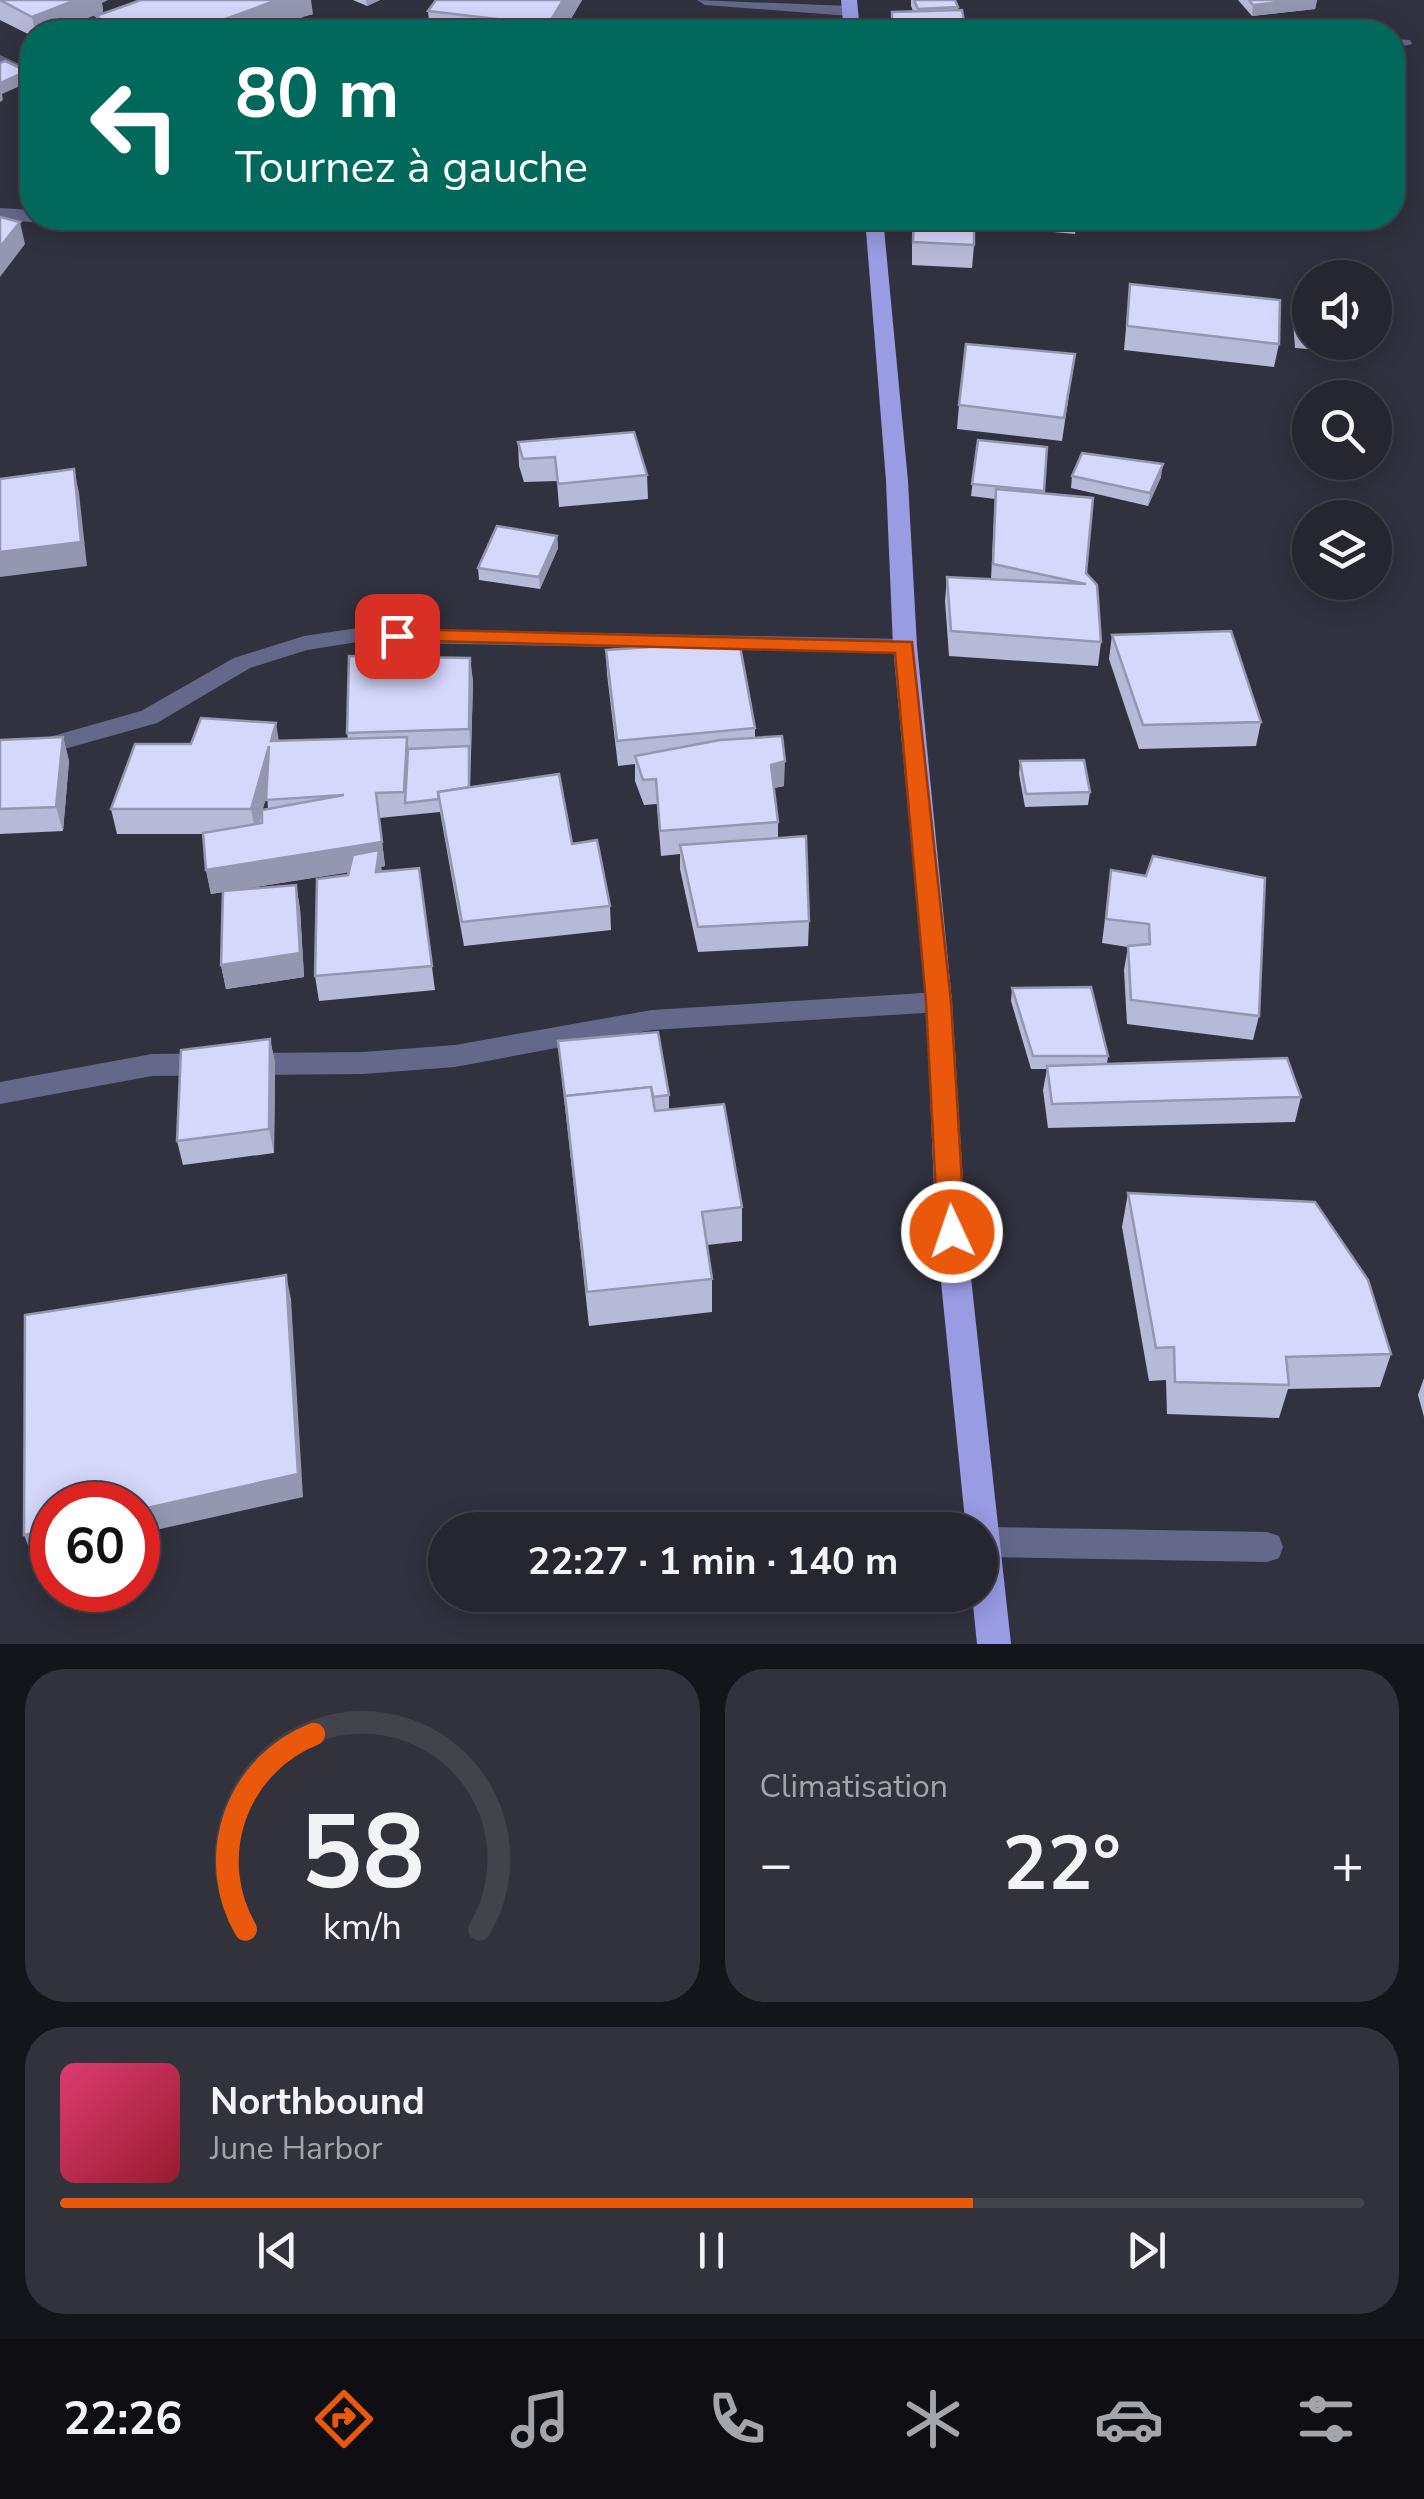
<!DOCTYPE html>
<html lang="fr">
<meta charset="utf-8">
<style>
:root{--surface:#25262f;--page:#31323b;--text:#f1f3f6;--muted:#a3a5aa;--line:#42434b;--accent:#ea580c}
body{margin:0;font-family:"Nunito Sans",sans-serif;background:var(--page);color:var(--text);height:100vh;display:flex;flex-direction:column;font-size:38px;white-space:nowrap}
*{box-sizing:border-box;margin:0}
p{font-size:32px;color:var(--muted)}
.icon{flex:none;width:55px;height:55px;fill:none;stroke:currentColor;stroke-width:2;stroke-linecap:round;stroke-linejoin:round}
.map{position:relative;height:1644px;overflow:hidden}
.side{display:flex;flex-direction:column;gap:25px;padding:25px;background:#14151a;flex:1}
.side>*{flex:none}
.banner{position:absolute;left:20px;top:20px;width:1385px;height:210px;border-radius:40px;box-shadow:0 5px 25px #0003,0 0 0 2px var(--line);background:#00695c;color:#fff;overflow:hidden}
.controls{position:absolute;left:1292px;top:260px;display:grid;gap:20px}
.controls a{display:grid;place-items:center;width:100px;height:100px;border-radius:50%;background:var(--surface);box-shadow:0 5px 25px #0003,0 0 0 2px var(--line);font-size:50px}
.speed{position:absolute;left:30px;top:1482px;display:flex;gap:20px;font-size:50px;font-weight:700;text-align:center}
.speed>*{display:grid;place-content:center;width:130px;height:130px;border-radius:50%;background:var(--surface);box-shadow:0 5px 25px #0003,0 0 0 2px var(--line);line-height:1}
.speed .limit{border:15px solid #d22;background:#fff;color:#111}
.pin{position:absolute;display:grid;place-items:center;width:85px;height:85px;color:#fff;margin:-42px;border-radius:20px;box-shadow:0 5px 15px #0006}
.me{position:absolute;width:110px;margin:-55px;rotate:357deg;stroke-linejoin:round;filter:drop-shadow(0 0 8px #0008)}
.turn{display:flex;align-items:center;gap:35px;height:210px;padding:0 50px;font-size:45px}
.turn .icon{width:130px;height:130px;stroke-width:2.5}
.turn b{display:block;font-size:70px;line-height:85px}
.big{font-size:75px;font-weight:700;line-height:1.1}
.side .tile{flex:1;display:flex;flex-direction:column;justify-content:center;gap:15px;min-width:0;padding:0 35px;border-radius:40px;background:var(--page)}
.side .dial{align-items:center;gap:0}
.dial svg{height:260px;overflow:visible;fill:none;stroke:var(--line);stroke-width:7;stroke-linecap:round;text-anchor:middle}
.dial text{fill:var(--text);stroke:none}
.song{display:flex;align-items:center;gap:30px}
.cover{width:120px;height:120px;border-radius:15px;background:linear-gradient(135deg,hsl(340 70% 55%),hsl(350 70% 35%))}
.played{height:10px;border-radius:5px;background:linear-gradient(90deg,var(--accent) 70%,var(--line) 70%)}
.keys{display:flex;justify-content:space-around;direction:ltr}
.heat{display:flex;justify-content:space-between;align-items:center;font-size:55px;direction:ltr}
.side .tiles{flex:1;display:grid;gap:25px;grid-template-columns:1fr 1fr}
.tile:last-child{grid-column:span 2}
.trip{position:absolute;left:428px;top:1512px;width:570px;height:100px;border-radius:50px;background:var(--surface);box-shadow:0 5px 25px #0003,0 0 0 2px var(--line);font-weight:700;line-height:100px;text-align:center}
.tab-bar{display:flex;height:160px;justify-content:space-around;align-items:center;background:#0f0f13;color:var(--muted)}
.tab-bar .icon{width:70px;height:70px}
.tab-bar .active{color:var(--accent)}
.tab-bar b{font-size:45px;color:var(--text)}
.map>svg:first-child{display:block}
.lines{fill:none;stroke-linecap:round;stroke-linejoin:round}
.street{fill:#66688b;fill-rule:evenodd}
.primary{fill:#999be3;fill-rule:evenodd}
.wall{fill:#b7b9d8;fill-rule:evenodd}
.shaded-wall{fill:#9596b0}
.building{fill:#d5d7fb;stroke:#9596b0;stroke-width:2.5}
.route{fill:#ea580c;stroke:#983908;stroke-width:2.5}
</style>
<div class="map">
<svg width="1424" height="1644" viewBox="0 0 1424 1644">
<rect width="100%" height="100%" fill="#31323f"/>
<g class="lines">
<!-- street -->
<g class="street">
<polygon points="697,0 849,6 857,11 849,16 705,5"/>
<polygon points="1392,39 1410,40 1412,44 1392,49"/>
<polygon points="0,55 32,70 32,82 0,67"/>
<polygon points="0,208 32,210 32,218 40,218 32,222 0,220"/>
<path d="M43 218H248L239 224C205 224 63 234 43 218Z"/>
<polygon points="665,218 882,218 883,219 874,225 674,224"/>
<polygon points="358,628 905,639 917,646 905,653 358,642 307,650 250,668 157,723 0,767 0,751 141,711 234,658 304,636"/>
<polygon points="939,992 949,995 952,1002 949,1009 939,1012 652,1030 455,1067 363,1074 152,1076 0,1104 0,1082 152,1054 363,1052 455,1045 652,1010"/>
<polygon points="983,1527 1267,1532 1279,1536 1283,1547 1279,1558 1267,1562 983,1557 980,1530 975,1530"/>
</g>
<!-- primary -->
<g class="primary">
<polygon points="841,0 857,0 860,32 844,32"/>
<polygon points="865,218 883,218 908,481 917,646 952,1002 966,1232 1011,1644 977,1644 972,1595 980,1595 980,1530 966,1530 936,1232 926,1002 893,646 886,481"/>
</g>
</g>
<!-- wall -->
<g class="wall">
<polygon points="0,0 102,3 103,12 51,32 32,32 32,36 0,20"/>
<polygon points="353,0 380,0 367,6"/>
<polygon points="582,0 563,32 430,32 428,11"/>
<polygon points="911,0 955,0 966,32 891,32 892,12 913,11 911,6"/>
<polygon points="1238,0 1317,0 1315,9 1252,16"/>
<polygon points="313,14 302,17 303,21 273,32 99,32 96,16"/>
<polygon points="912,218 974,218 974,245 972,268 912,265"/>
<polygon points="992,218 1077,218 1075,234 999,227 1000,219"/>
<polygon points="1130,284 1279,344 1274,367 1124,350"/>
<polygon points="1295,310 1310,310 1310,342 1349,342 1347,352 1295,348 1293,321"/>
<polygon points="1075,354 1062,441 957,429 959,405"/>
<polygon points="978,440 1047,447 1044,493 1086,573 1101,642 1098,666 949,656 945,601 947,577 991,579 995,499 971,496"/>
<polygon points="518,442 647,475 648,499 559,507 557,481 524,482 519,466"/>
<polygon points="1072,476 1161,477 1148,506 1071,488"/>
<polygon points="557,536 558,548 540,589 479,580 478,568"/>
<polygon points="1112,635 1261,722 1256,746 1139,749 1109,659"/>
<polygon points="606,650 755,728 755,738 784,786 774,788 778,822 778,838 809,921 808,946 698,952 680,869 680,854 661,856 657,804 644,805 635,781 635,764 618,766 607,674"/>
<path d="M470 658 473 682 470 787 572 844 610 906 611 930 464 946 440 812 379 818 385 866 381 867 382 872 419 868 435 990 319 1001 315 976 348 872 244 889 296 885 300 909 304 977 226 989 221 965 223 892 211 894 206 870 203 834H117L111 809 191 744 348 739 347 733ZM267 795 268 809 262 810Z"/>
<polygon points="63,737 69,761 63,831 0,834 0,740"/>
<polygon points="1020,761 1090,792 1088,805 1025,807 1019,774"/>
<polygon points="1111,870 1259,1016 1253,1040 1127,1024 1124,970 1128,947 1102,943"/>
<polygon points="1012,988 1108,1056 1107,1064 1301,1097 1295,1122 1048,1128 1043,1090 1047,1069 1031,1069 1011,1001"/>
<polygon points="270,1039 275,1063 274,1153 183,1165 177,1141"/>
<polygon points="558,1041 669,1095 669,1110 742,1207 742,1241 707,1245 712,1279 712,1312 589,1326"/>
<polygon points="1128,1193 1391,1354 1380,1387 1288,1389 1279,1418 1167,1414 1166,1380 1149,1381 1122,1227"/>
<polygon points="1424,1378 1424,1417 1418,1395"/>
</g>
<!-- shaded-wall -->
<g class="shaded-wall">
<polygon points="76,0 108,0 102,3 103,12 51,32 35,32 32,17"/>
<polygon points="277,0 311,0 313,14 302,17 303,21 273,32 190,32"/>
<polygon points="366,0 380,0 367,6"/>
<polygon points="563,0 582,0 563,32 548,32 548,25"/>
<polygon points="1298,0 1317,0 1315,9 1252,16 1253,5"/>
<polygon points="27,71 29,82 2,94 3,100 0,102 0,83"/>
<polygon points="20,222 25,244 0,277 0,247"/>
<polygon points="1163,464 1161,477 1148,506 1150,493"/>
<polygon points="74,469 79,493 87,566 0,577 0,552"/>
<polygon points="557,536 558,548 540,589 539,577"/>
<polygon points="470,658 473,682 471,754 469,729"/>
<polygon points="276,723 280,748 271,741"/>
<polygon points="63,737 69,761 63,831 56,807"/>
<polygon points="407,737 410,762 405,803 407,816 404,792"/>
<polygon points="269,746 274,770 256,834 251,809"/>
<polygon points="785,761 784,786 770,789 771,765"/>
<polygon points="376,793 385,866 381,867 382,875 376,872 377,868 211,894 206,870"/>
<polygon points="296,885 300,909 304,977 226,989 221,965"/>
<polygon points="270,1039 275,1063 274,1153 269,1129"/>
<polygon points="286,1275 291,1299 303,1497 138,1534 138,1510"/>
<polygon points="52,1529 52,1554 33,1558 24,1535"/>
</g>
<!-- building -->
<g class="building">
<polygon points="0,0 76,0 32,17"/>
<polygon points="141,0 277,0 190,32 122,32 96,16"/>
<polygon points="436,0 563,0 548,25 428,11"/>
<polygon points="914,0 955,0 958,7 918,9"/>
<polygon points="1249,0 1298,0 1253,5"/>
<polygon points="962,10 966,32 922,32 920,22 892,23 892,12"/>
<polygon points="293,25 309,32 274,32"/>
<polygon points="350,29 359,32 341,32"/>
<polygon points="5,61 27,71 0,83 0,63"/>
<polygon points="0,217 20,222 0,247"/>
<polygon points="914,218 974,218 974,245 913,242"/>
<polygon points="1130,284 1280,300 1279,344 1127,326"/>
<polygon points="1295,310 1310,310 1310,337 1298,336"/>
<polygon points="966,344 1075,354 1064,418 959,405"/>
<polygon points="634,432 647,475 558,484 555,457 523,459 518,442"/>
<polygon points="978,440 1047,447 1044,491 972,484"/>
<polygon points="1082,453 1163,464 1150,493 1072,476"/>
<polygon points="74,469 81,542 0,552 0,479"/>
<polygon points="996,489 1093,498 1086,573 1097,585 1101,642 951,631 947,577 1086,584 993,564"/>
<polygon points="497,526 557,536 539,577 478,568"/>
<polygon points="1231,631 1261,722 1143,725 1112,635"/>
<polygon points="739,641 755,728 617,741 606,650"/>
<polygon points="349,656 470,658 469,729 347,733"/>
<polygon points="201,718 276,723 271,741 407,737 404,792 376,793 382,842 206,870 203,833 262,823 262,810 344,795 266,800 269,746 251,809 111,809 135,744 191,744"/>
<polygon points="782,736 785,761 771,765 778,822 660,831 656,779 643,780 635,756 720,740"/>
<polygon points="63,737 56,807 0,809 0,740"/>
<polygon points="469,746 469,787 438,792 439,799 405,803 408,749"/>
<polygon points="1084,760 1090,792 1026,794 1020,761"/>
<polygon points="559,774 572,844 597,840 610,906 462,922 438,792"/>
<polygon points="806,836 809,921 698,927 680,845"/>
<polygon points="379,850 376,872 419,868 432,966 315,976 317,879 348,875 353,855"/>
<polygon points="1153,856 1265,878 1259,1016 1131,1000 1128,946 1150,944 1149,924 1106,919 1111,870 1146,876"/>
<polygon points="296,885 300,953 221,965 223,891"/>
<polygon points="1091,987 1108,1056 1033,1056 1012,988"/>
<polygon points="658,1032 669,1095 653,1097 651,1087 565,1096 566,1105 558,1041"/>
<polygon points="270,1039 269,1129 177,1141 181,1050"/>
<polygon points="1287,1058 1301,1097 1052,1104 1047,1066"/>
<polygon points="651,1087 655,1111 724,1104 742,1207 702,1212 712,1279 587,1292 565,1096"/>
<polygon points="1128,1193 1315,1202 1368,1280 1391,1354 1286,1357 1289,1385 1175,1382 1174,1347 1156,1348"/>
<polygon points="286,1275 298,1474 138,1510 138,1505 52,1505 52,1529 24,1535 25,1315"/>
</g>
<!-- route -->
<polygon class="route" points="397,629 912,642 951,1002 965,1232 961,1239 942,1239 938,1232 926,1002 895,653 389,640 386,636"/>
</svg>
<div class="controls">
<a><svg class="icon" aria-label="sound" viewBox="0 0 24 24"><path d="M4 9h4l5-4v14l-5-4H4zM17 9q2 3 0 6"/></svg></a>
<a><svg class="icon" aria-label="search" viewBox="0 0 24 24"><circle cx="10" cy="10" r="6"/><path d="M15 15l6 6"/></svg></a>
<a><svg class="icon" aria-label="layers" viewBox="0 0 24 24"><path d="M12 4l9 5-9 5-9-5zM3 14l9 5 9-5"/></svg></a>
</div>
<div class="speed"><div class="limit">60</div></div>
<div class="pin" style="left:397px;top:636px;background:#d93025"><svg class="icon" aria-label="arrive" viewBox="0 0 24 24"><path d="M6 21V4h12l-3 4 3 4H6"/></svg></div>
<svg class="me" style="left:952px;top:1232px" viewBox="-20 -20 40 40"><circle r="17" fill="#ea580c" stroke="#fff" stroke-width="3"/><path d="M0-11L8 9 0 5-8 9z" fill="#fff"/></svg>
<div class="trip">22:27 · 1 min · 140 m</div>
<div class="banner">
<div class="turn"><svg class="icon" aria-label="left" viewBox="0 0 24 24"><path d="M17 20v-9H6M10 6l-5 5 5 5"/></svg><div><b>80 m</b>Tournez à gauche</div></div>
</div>
</div>
<section class="side">
<div class="tiles">
<div class="tile dial"><svg viewBox="0 0 100 80">
<path d="M14 69A42 42 0 1 1 86 69"/>
<path d="M14 69A42 42 0 0 1 35 9" stroke="#ea580c"/>
<text x="50" y="56" font-size="32" font-weight="700">58</text>
<text x="50" y="72" font-size="11">km/h</text>
</svg></div>
<div class="tile"><p>Climatisation</p>
<div class="heat"><a>−</a><b class="big">22°</b><a>+</a></div>
</div>
<div class="tile">
<div class="song"><i class="cover"></i><div><b>Northbound</b><p>June Harbor</p></div></div>
<div class="played"></div>
<div class="keys"><svg class="icon" aria-label="previous" viewBox="0 0 24 24"><path d="M18 5L8 12l10 7zM5 5v14"/></svg><svg class="icon" aria-label="pause" viewBox="0 0 24 24"><path d="M8 5v14M16 5v14"/></svg><svg class="icon" aria-label="next" viewBox="0 0 24 24"><path d="M6 5l10 7-10 7zM19 5v14"/></svg></div>
</div>
</div>
</section>
<nav class="tab-bar">
<b>22:26</b>
<svg class="icon active" aria-label="directions" viewBox="0 0 24 24"><path d="M12 3l9 9-9 9-9-9zM9 14v-3h6M13 9l2 2-2 2"/></svg>
<svg class="icon" aria-label="music" viewBox="0 0 24 24"><path d="M9 18V5l10-2v13"/><circle cx="6" cy="18" r="3"/><circle cx="16" cy="16" r="3"/></svg>
<svg class="icon" aria-label="phone" viewBox="0 0 24 24"><path d="M5 4h4l2 5-3 2q2 4 5 5l2-3 5 2v4C11 20 4 13 5 4z"/></svg>
<svg class="icon" aria-label="climate" viewBox="0 0 24 24"><path d="M12 3v18M4 7l16 10M4 17L20 7"/></svg>
<svg class="icon" aria-label="car" viewBox="0 0 24 24"><path d="M5 17H2v-5l4-1 3-4h7l3 4 3 1v5h-3M9 17h6M6 11h13"/><circle cx="7" cy="17" r="2"/><circle cx="17" cy="17" r="2"/></svg>
<svg class="icon" aria-label="filters" viewBox="0 0 24 24"><path d="M4 7h16M4 17h16"/><circle cx="9" cy="7" r="2"/><circle cx="15" cy="17" r="2"/></svg>
</nav>
